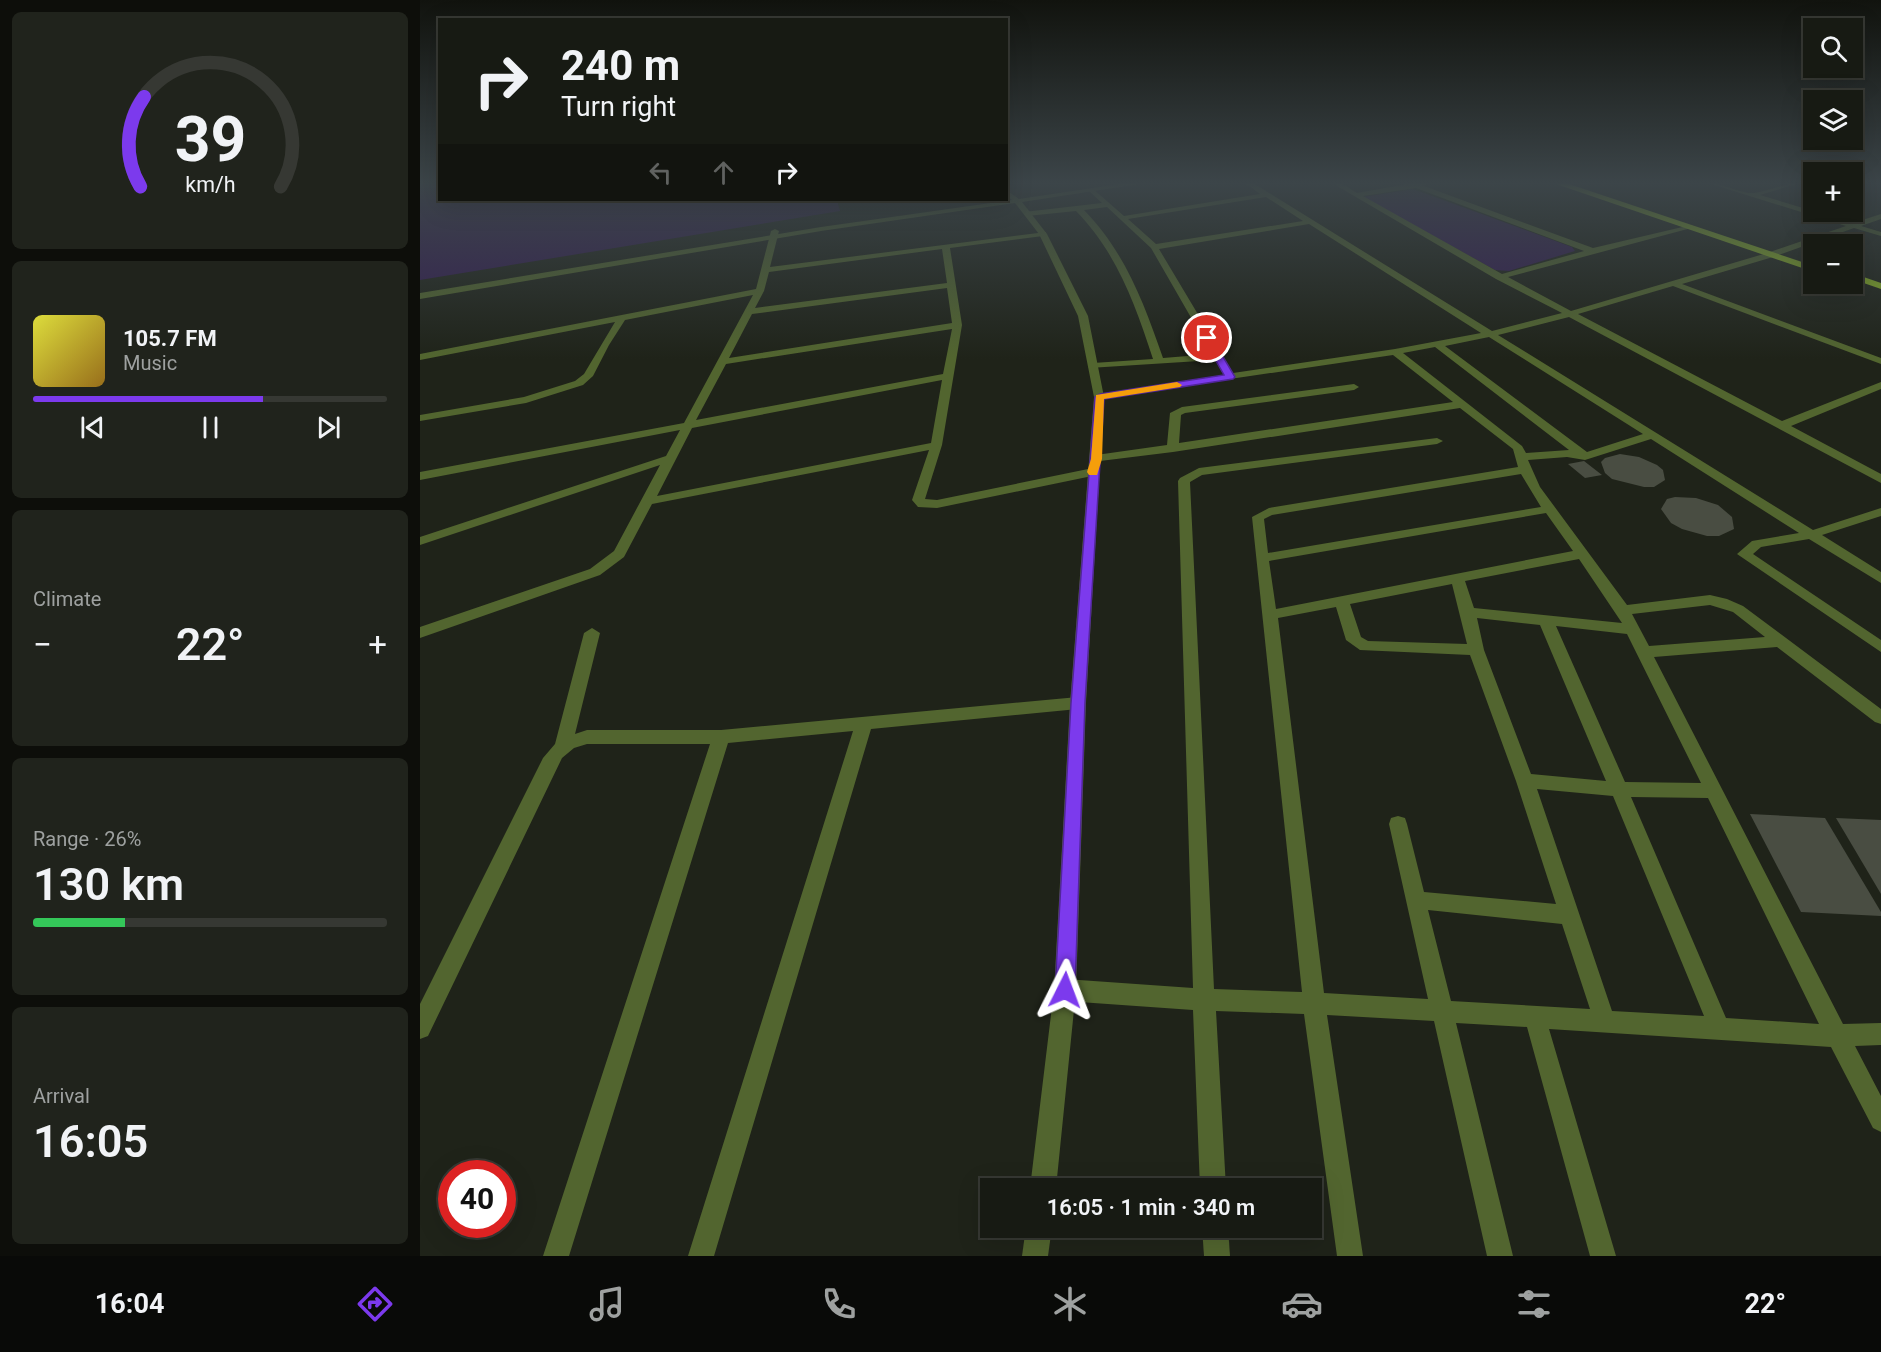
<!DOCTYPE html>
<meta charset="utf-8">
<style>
:root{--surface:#171a13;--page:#20231c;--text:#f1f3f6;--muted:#9ea1a0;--line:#363833;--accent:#7c3aed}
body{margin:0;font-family:Roboto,sans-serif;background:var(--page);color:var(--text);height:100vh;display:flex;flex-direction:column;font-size:22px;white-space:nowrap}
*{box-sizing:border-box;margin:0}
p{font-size:20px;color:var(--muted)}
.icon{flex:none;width:33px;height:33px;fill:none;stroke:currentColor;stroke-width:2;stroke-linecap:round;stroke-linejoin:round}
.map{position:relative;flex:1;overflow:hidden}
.drawer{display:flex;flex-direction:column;gap:12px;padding:12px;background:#0d0e0a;width:420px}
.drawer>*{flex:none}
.hud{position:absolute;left:18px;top:18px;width:570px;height:183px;border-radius:0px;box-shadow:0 6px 24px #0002,0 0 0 2px var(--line);background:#171a13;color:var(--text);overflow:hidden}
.controls{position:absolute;left:1383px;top:18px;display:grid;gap:12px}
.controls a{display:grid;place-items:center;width:60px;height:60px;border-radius:0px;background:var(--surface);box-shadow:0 6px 24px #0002,0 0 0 2px var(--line);font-size:30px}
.speed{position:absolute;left:18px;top:1160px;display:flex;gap:12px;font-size:30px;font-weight:700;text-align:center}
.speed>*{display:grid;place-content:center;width:78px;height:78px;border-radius:50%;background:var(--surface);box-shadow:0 6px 24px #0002,0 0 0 2px var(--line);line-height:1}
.speed .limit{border:9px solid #d22;background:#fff;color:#111}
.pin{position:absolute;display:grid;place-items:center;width:51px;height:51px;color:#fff;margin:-26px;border:3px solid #fff;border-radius:50%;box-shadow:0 2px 6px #0007}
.me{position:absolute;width:66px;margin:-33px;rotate:3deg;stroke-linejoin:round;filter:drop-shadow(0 0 4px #0008)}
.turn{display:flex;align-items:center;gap:21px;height:126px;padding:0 24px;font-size:27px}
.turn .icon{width:78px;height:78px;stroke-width:2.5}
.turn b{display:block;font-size:42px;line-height:51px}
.lanes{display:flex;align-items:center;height:57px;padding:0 24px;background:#0003;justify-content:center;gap:30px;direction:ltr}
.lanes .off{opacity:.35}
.big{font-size:45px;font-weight:600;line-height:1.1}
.drawer .widget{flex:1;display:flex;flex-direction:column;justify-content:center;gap:9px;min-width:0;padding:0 21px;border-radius:9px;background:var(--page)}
.drawer .dial{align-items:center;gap:0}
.dial svg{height:156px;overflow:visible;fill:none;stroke:var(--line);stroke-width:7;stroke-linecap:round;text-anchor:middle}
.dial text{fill:var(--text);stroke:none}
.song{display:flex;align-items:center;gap:18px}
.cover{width:72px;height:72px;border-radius:9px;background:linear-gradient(135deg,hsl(60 70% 55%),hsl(40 70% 35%))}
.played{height:6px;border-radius:3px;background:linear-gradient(90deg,var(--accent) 65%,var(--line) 65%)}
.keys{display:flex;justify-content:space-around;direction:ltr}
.heat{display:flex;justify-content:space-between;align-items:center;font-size:33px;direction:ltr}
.charge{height:9px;border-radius:4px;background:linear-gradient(90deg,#34c759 26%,var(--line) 0)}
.trip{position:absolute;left:560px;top:1178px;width:342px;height:60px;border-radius:0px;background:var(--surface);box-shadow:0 6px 24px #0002,0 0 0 2px var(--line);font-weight:600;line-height:60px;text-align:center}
.dock{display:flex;height:96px;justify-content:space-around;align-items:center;background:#090a08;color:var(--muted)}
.dock .icon{width:42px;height:42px}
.dock .on{color:var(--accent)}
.dock b{font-size:27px;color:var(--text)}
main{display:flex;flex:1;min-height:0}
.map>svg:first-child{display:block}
.green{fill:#341c53}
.building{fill:#494d42}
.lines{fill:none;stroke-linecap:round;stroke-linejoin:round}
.minor{fill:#52652f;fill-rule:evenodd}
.tertiary{fill:#52652f;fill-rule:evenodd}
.trunk{fill:#8cb625;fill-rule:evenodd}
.route{fill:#7c3aed;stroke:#51269a;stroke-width:1.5}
.slow{fill:#f59e0b}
</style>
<main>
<section class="drawer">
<div class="widget dial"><svg viewBox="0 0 100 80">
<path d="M14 69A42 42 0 1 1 86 69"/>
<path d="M14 69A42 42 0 0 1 16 23" stroke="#7c3aed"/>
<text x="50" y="56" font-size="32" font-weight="700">39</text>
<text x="50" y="72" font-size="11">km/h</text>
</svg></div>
<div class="widget">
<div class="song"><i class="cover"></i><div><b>105.7 FM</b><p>Music</p></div></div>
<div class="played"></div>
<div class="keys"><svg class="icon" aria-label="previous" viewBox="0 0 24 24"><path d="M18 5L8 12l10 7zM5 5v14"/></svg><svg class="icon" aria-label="pause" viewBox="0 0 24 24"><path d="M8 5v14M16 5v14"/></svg><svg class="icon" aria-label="next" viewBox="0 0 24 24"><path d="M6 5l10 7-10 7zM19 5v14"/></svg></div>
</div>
<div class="widget"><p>Climate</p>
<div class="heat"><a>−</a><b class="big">22°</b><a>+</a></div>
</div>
<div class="widget"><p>Range · 26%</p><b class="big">130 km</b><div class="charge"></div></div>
<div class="widget"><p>Arrival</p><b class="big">16:05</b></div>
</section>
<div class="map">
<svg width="1461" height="1256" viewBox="0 0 1461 1256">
<rect width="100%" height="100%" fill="#1f2319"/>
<!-- green -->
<g class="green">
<polygon points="0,183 19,183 20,200 417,200 420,211 0,280"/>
<polygon points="993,189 1152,247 1155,251 1089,271 1075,270 943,197"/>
</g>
<!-- building -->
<g class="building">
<polygon points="1200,454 1219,457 1237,465 1243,470 1245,480 1234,487 1224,487 1192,479 1185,473 1181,462 1185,458"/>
<polygon points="1164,461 1182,475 1165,478 1148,464"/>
<polygon points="1255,497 1276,498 1298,505 1312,517 1314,529 1299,536 1287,536 1262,529 1251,523 1241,509 1247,499"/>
<polygon points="1330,814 1405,818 1461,912 1461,916 1381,912"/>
<polygon points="1416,818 1461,820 1461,894"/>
</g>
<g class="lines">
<!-- minor -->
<g class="minor">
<path d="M825 183H833L1072 331 1142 313 1076 279 912 183H921L937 193 993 183H1008L1004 186 1173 248 1271 225 1275 227 1088 277 1151 311 1347 253 1426 226 1288 183C1303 183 1321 194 1334 193 1350 191 1364 183 1380 183L1340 195 1433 223 1461 214V219L1441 226 1461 232V236L1434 228 1353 257 1262 284 1461 358V364L1253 286 1158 314 1362 421 1461 382V389L1371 426 1461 474V483L1149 317 1078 335 1393 530 1461 508V516L1402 535 1461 572V583L1389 539 1341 547 1333 554 1461 640V652L1317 554 1332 541 1379 533 1231 439 1165 460 1147 457 1108 460 1120 487 1207 605 1290 595 1307 599 1323 606 1461 709V724L1455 722 1357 647 1234 657 1423 1024 1461 1023V1045L1435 1046 1461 1096V1132L1453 1128 1411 1047 1129 1029 1196 1256H1170L1107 1027 1036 1023 1093 1256H1067L1014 1021 907 1015 943 1256H917L884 1014 796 1011 806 1188H780L773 1010 645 1001 637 998 634 990 637 982 645 979 773 988 758 481 760 478 779 468 1017 438 1023 441 1017 444 782 475 770 482 794 989 882 992 832 517 849 508 1098 467 1093 449 1040 408 753 452 672 462 670 459 676 455 747 445 750 413 762 407 934 384 939 387 934 390 765 413 761 415 759 443 1033 402 973 355 675 399 674 397 679 394 804 375 795 360 669 368 668 366 673 363 733 359C715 304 697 253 656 211L607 216 604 212 682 203 668 190 672 188 704 216 840 194ZM996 188 1164 251 1082 274 943 196ZM846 197 883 221 736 244 708 219ZM687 207 731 248 792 354 743 358C724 303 705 252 664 210ZM889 224 1061 333 975 349 813 373 739 249ZM1069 337 1223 434 1167 452 1025 346ZM1015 347 1149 450 1106 453 1102 446 983 353ZM1101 474 1121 507 848 553 844 519 852 515ZM1126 513 1153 551 856 609 849 561ZM1159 559 1202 623 1054 608 1045 581ZM1032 584 1047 644 948 641 941 637 930 604ZM1290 605 1313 612 1345 637 1229 646 1212 614ZM916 607 926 640 940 650 1050 655 1096 781 1136 904 1004 892 987 824 985 818 978 816 971 818 969 824 1008 999 904 993 858 618ZM1057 618 1120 625 1186 781 1111 774 1064 650ZM1136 626 1207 634 1281 783 1205 782ZM1117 789 1193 796 1284 1016 1192 1011ZM1211 797 1288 798 1399 1024 1306 1018ZM1008 910 1142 924 1170 1009 1031 1001Z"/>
<path d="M355 229 359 231 350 267 626 232V236H623L530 248 542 325 522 445 505 499 517 500 673 468 679 472 677 475 517 508 498 507 492 500 509 450 232 504 204 557 180 575 0 638V627L170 569 194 551 240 465 0 545V537L246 456 260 430 0 480V472L264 423 333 295 205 320 189 345 173 376 163 385 106 403 0 421V415L104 397 155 381 164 374 195 322 0 360V354L336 289 351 231ZM522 249 527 283 335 308 344 291 349 272ZM527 288 532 323 309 358 332 314ZM532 329 523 374 276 420 306 364ZM522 380 511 443 237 496 272 428Z"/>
<polygon points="172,628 180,633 155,734 167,730 301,730 658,697 664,699 666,703 664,707 658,709 451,729 294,1256 268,1256 433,731 308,743 149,1256 123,1256 290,744 167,744 154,748 142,758 8,1036 0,1039 0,1004 123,758 135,744 164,633"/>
<polygon points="782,1227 808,1227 810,1256 784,1256"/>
</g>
<!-- tertiary -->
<g class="tertiary">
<polygon points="706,183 726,183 602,202 627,234 668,316 684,397 666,703 656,990 636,1188 610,1188 634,990 650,703 674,397 658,316 619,234 595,203 401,231 0,299 0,293 401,227 592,200 586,195 586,190 599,199"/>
<polygon points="606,1227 632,1227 628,1256 602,1256"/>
</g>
<!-- trunk -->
<g class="trunk">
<polygon points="1133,183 1146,183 1394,266 1394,272"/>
<polygon points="1432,273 1461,283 1461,289 1432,279"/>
</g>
</g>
<!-- sky -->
<linearGradient id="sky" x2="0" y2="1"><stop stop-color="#11130e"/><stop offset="0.51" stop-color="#3c4549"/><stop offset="1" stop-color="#3c4549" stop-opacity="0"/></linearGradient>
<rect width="1461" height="359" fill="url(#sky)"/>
<!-- route -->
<polygon class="route" points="787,336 792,338 815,377 813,379 684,399 665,703 655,990 652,997 645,999 638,997 635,990 651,703 675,397 680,394 804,375 783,338"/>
<!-- slow -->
<polygon class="slow" points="757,382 762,385 760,387 684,399 682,459 677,475 669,475 667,472 671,459 676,395"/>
</svg>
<div class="controls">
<a><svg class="icon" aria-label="search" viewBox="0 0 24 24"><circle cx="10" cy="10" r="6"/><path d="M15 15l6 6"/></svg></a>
<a><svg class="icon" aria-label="layers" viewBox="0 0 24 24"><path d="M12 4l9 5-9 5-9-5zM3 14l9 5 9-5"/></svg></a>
<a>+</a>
<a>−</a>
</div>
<div class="speed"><div class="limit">40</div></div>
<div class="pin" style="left:787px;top:338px;background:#d93025"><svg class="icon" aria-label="arrive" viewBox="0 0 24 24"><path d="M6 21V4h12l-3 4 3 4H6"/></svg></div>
<svg class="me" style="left:645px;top:990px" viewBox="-20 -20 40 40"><path d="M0-17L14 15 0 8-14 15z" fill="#7c3aed" stroke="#fff" stroke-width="4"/></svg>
<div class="trip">16:05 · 1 min · 340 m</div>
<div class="hud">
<div class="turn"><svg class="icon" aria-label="right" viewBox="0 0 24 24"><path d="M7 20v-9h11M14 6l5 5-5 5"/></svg><div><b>240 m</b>Turn right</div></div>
<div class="lanes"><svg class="icon off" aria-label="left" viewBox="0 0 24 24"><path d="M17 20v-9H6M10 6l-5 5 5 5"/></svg><svg class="icon off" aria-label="ahead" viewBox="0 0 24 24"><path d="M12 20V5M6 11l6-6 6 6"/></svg><svg class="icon" aria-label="right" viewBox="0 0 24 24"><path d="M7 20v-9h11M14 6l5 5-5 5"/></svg></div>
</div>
</div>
</main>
<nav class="dock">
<b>16:04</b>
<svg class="icon on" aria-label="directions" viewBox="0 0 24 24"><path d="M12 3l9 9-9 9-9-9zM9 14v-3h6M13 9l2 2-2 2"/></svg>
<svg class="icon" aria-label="music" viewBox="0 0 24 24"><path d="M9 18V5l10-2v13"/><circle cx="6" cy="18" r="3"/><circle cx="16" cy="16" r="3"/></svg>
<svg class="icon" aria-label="phone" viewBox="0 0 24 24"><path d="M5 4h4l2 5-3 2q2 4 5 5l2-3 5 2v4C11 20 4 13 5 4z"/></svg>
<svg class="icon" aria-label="climate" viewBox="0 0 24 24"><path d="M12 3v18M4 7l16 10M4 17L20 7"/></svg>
<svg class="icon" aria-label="car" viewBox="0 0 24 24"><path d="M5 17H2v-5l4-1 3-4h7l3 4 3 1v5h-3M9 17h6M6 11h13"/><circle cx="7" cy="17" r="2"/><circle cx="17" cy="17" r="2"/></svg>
<svg class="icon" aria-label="filters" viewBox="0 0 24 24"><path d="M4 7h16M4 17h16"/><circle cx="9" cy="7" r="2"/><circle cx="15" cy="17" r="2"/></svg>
<b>22°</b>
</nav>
